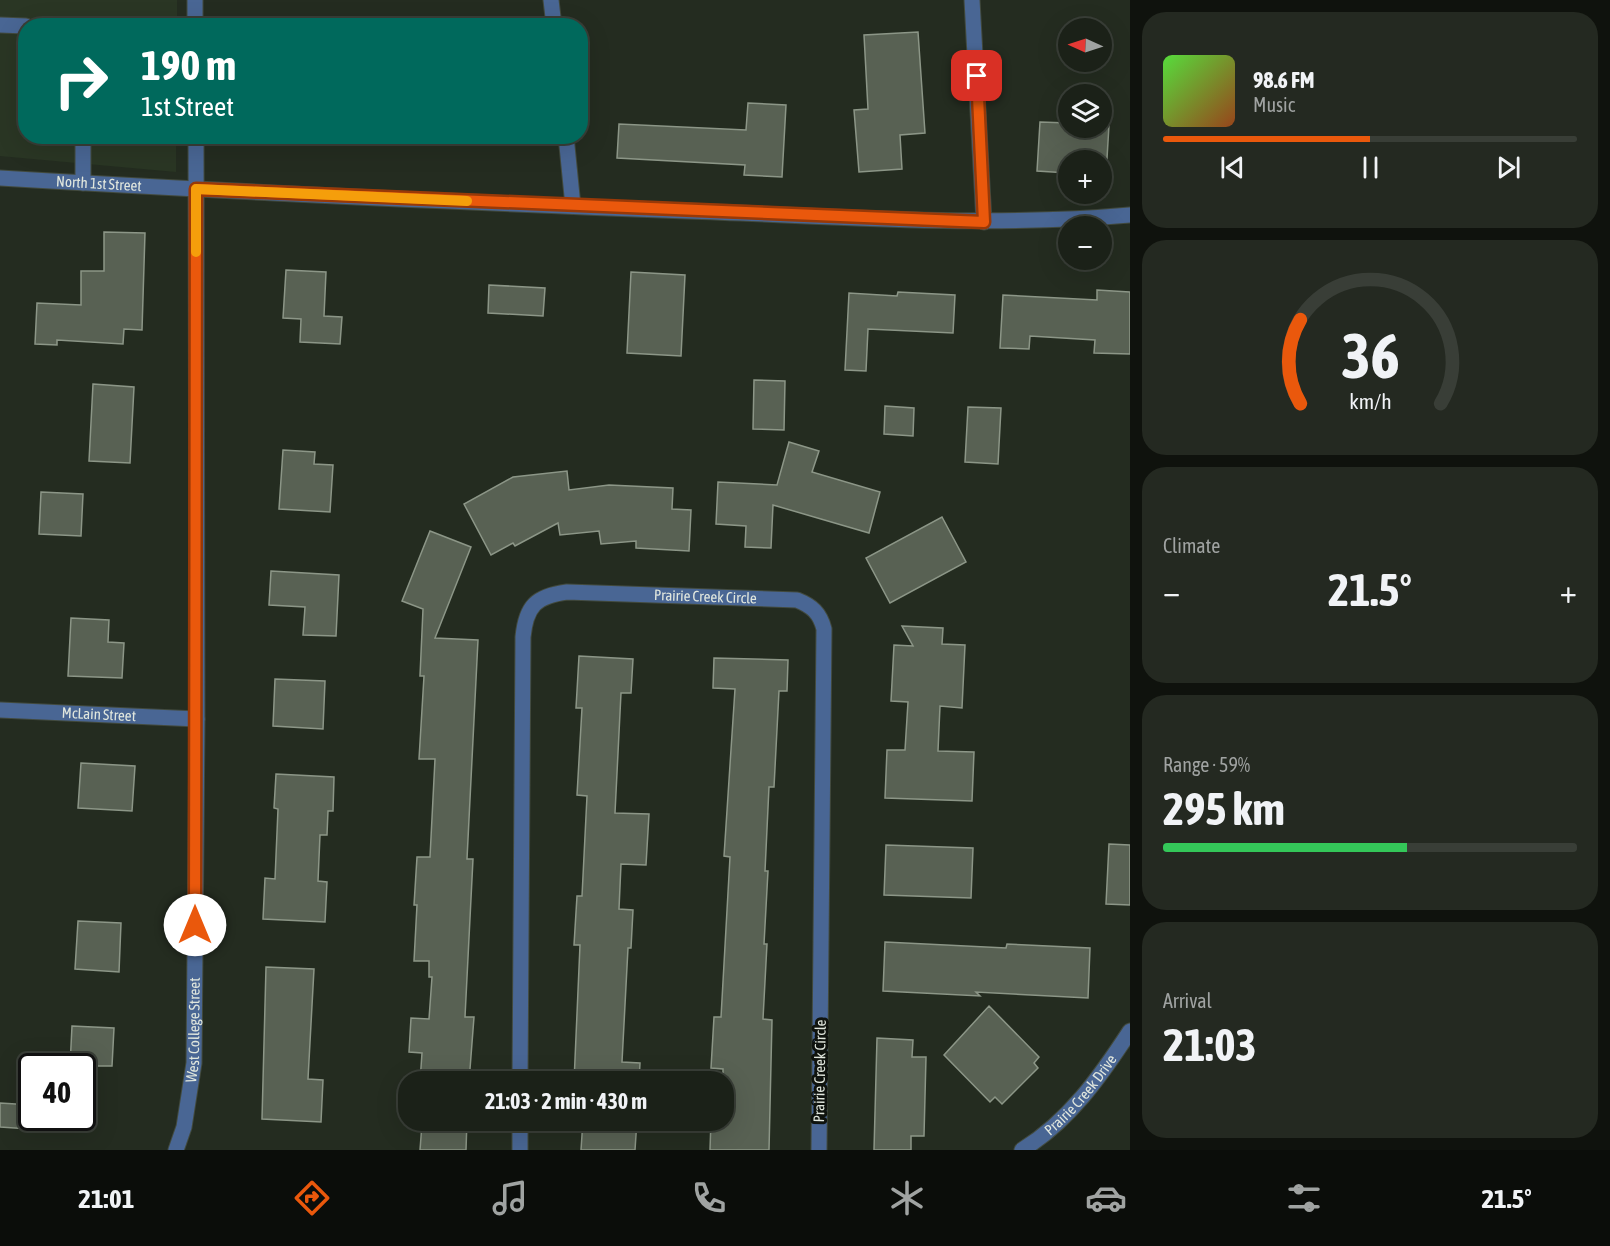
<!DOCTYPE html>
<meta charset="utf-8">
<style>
:root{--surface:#1b2118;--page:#242921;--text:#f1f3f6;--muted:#a0a3a2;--line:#393e37;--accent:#ea580c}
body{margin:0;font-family:"Asap Condensed",sans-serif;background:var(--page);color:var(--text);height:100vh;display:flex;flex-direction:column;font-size:22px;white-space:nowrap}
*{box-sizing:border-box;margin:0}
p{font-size:20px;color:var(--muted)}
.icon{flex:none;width:33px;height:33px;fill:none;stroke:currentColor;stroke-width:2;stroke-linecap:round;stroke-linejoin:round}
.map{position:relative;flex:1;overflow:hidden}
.sheet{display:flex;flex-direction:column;gap:12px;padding:12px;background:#0f120d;width:480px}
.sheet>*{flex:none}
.banner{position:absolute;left:18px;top:18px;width:570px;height:126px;border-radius:24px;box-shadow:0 6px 24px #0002,0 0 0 2px var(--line);background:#00695c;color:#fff;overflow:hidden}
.needle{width:39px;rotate:273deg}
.fabs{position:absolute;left:1058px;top:18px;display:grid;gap:12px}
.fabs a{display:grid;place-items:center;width:54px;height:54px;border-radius:50%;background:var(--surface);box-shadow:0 6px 24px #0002,0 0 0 2px var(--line);font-size:30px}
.speed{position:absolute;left:18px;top:1053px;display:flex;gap:12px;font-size:30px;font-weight:700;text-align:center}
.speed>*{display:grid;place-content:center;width:78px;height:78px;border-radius:50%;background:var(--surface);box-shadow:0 6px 24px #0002,0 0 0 2px var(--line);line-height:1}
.speed .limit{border:3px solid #111;border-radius:9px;background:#fff;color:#111}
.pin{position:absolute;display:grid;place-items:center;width:51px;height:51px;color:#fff;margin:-26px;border-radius:12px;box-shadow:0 3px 9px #0006}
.me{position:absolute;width:66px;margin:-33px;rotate:0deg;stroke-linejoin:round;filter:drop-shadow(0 0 4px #0008)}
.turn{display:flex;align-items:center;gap:21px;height:126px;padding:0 24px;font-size:27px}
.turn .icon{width:78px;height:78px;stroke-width:2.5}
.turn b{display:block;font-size:42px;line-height:51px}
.big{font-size:45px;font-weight:700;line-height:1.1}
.sheet .widget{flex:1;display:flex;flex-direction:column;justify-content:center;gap:9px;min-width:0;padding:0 21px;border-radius:24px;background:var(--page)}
.sheet .dial{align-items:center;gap:0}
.dial svg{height:156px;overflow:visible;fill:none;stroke:var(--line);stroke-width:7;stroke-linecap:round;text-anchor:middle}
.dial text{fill:var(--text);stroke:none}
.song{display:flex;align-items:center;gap:18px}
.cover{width:72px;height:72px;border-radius:9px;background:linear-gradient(135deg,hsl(110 70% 55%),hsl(20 70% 35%))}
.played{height:6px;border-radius:3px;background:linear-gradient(90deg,var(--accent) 50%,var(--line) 50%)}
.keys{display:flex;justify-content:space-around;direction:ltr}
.heat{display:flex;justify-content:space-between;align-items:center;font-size:33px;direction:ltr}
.charge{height:9px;border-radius:4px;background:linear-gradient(90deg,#34c759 59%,var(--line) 0)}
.trip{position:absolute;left:398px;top:1071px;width:336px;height:60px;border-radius:24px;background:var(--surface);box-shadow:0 6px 24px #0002,0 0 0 2px var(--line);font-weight:700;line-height:60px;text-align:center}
.menu{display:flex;height:96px;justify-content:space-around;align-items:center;background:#0b0d0a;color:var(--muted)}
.menu .icon{width:42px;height:42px}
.menu .current{color:var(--accent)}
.menu b{font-size:27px;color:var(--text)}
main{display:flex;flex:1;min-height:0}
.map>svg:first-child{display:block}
.built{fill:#2a3624}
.building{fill:#586153;stroke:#8c9687;stroke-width:1.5}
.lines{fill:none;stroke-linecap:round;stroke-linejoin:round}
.service-casing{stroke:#424a3e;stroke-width:17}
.minor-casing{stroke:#424a3e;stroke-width:17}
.tertiary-casing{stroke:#424a3e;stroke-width:17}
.service{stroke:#496694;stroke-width:15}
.minor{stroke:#496694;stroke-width:15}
.tertiary{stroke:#496694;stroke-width:15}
.route-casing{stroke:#983908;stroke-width:15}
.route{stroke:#ea580c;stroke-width:10}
.slow{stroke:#f59e0b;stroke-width:10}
.labels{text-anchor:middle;stroke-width:6;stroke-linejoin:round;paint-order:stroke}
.street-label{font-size:15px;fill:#e1e7de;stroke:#0f130e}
</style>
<main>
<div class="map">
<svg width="1130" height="1150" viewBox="0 0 1130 1150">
<rect width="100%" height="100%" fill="#242c20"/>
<!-- built -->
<polygon class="built" points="0,0 177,0 177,25 26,26 26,136 176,137 176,172 0,156"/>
<!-- building -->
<g class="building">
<polygon points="918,32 925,133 900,135 902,169 859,172 854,110 868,109 864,35"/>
<polygon points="748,103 786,105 782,177 744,175 745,165 617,158 619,124 746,130"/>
<polygon points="1040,122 1068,123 1068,128 1109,125 1106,175 1101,174 1101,160 1068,160 1068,173 1037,171"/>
<polygon points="104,232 145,233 142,330 124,329 123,344 57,340 57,345 35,344 37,303 81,305 81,271 104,271"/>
<polygon points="286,270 326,272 324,316 342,317 340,344 300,342 301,319 283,318"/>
<polygon points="631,272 685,275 681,356 627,353"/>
<polygon points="489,285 545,288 543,316 488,313"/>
<polygon points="1097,290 1130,292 1130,354 1094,353 1095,340 1030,336 1029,349 1000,348 1003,295 1097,300"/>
<polygon points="898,292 955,295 953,333 868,329 866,371 845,370 849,293 897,296"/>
<polygon points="754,380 785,381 784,430 753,429"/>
<polygon points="93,384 134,387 130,463 89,461"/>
<polygon points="885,406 914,408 913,436 884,434"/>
<polygon points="968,407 1001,408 998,464 965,462"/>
<polygon points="789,442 819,451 812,472 880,492 869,533 773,505 771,548 745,547 746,526 716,524 718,482 777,485"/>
<polygon points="283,450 315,452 314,464 333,465 330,512 279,509"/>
<polygon points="567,471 569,490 609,485 673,488 672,509 691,510 689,551 636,548 636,541 601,544 599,531 560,535 558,523 515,546 513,543 491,555 464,504 513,477"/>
<polygon points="41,492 83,494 81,536 39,534"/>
<polygon points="942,517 966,562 890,603 866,558"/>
<polygon points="430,531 471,547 435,638 478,640 467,859 473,859 465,1017 474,1017 469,1082 420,1082 422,1053 409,1052 411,1018 429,1019 432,977 429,977 429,961 414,961 417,905 414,905 417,857 430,857 435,759 419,759 424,676 420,676 423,609 402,601"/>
<polygon points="271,571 339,575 336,636 303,635 305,607 269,605"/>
<polygon points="71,618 109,620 108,642 124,643 122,678 68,676"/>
<polygon points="902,626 943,628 942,644 965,645 962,708 940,706 938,751 974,752 972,801 885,798 887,750 905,750 908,702 891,701 894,645 913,646"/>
<polygon points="579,656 633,659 631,693 621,693 615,813 649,814 646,865 621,864 619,909 633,910 631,948 628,948 622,1062 640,1063 639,1082 574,1082 580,945 574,945 577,896 582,896 587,796 577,795 582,708 576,708"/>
<polygon points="714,658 788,660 787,691 779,691 774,787 769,787 765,871 768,871 764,944 767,944 763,1019 772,1020 769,1150 710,1150 711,1120 723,1120 723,1069 711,1068 714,1017 721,1017 730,857 724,856 735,689 713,688"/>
<polygon points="275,679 325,681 323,729 273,726"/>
<polygon points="81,763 135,766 132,811 78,808"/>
<polygon points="276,774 334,777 333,811 328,811 327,835 320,835 318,881 327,882 325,922 263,919 265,878 275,879 278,809 274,808"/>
<polygon points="1109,844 1130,845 1130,905 1106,904"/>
<polygon points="886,845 973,848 971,898 884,895"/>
<polygon points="78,921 121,923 119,972 75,969"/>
<polygon points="885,942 1006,948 1007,944 1090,948 1088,998 976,992 980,996 883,991"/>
<polygon points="266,967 314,969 308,1079 323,1080 321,1122 262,1119"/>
<polygon points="989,1006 1039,1057 1034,1063 1038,1068 1002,1104 995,1097 990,1102 944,1055"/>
<polygon points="72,1026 114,1028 112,1066 70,1066"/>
<polygon points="877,1038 913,1040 912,1057 926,1057 924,1136 911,1136 911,1150 874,1150"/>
<polygon points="0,1103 31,1105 29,1129 0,1127"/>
<polygon points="418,1120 467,1120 466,1150 420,1150 422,1124 418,1123"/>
<polygon points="583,1120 637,1120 635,1150 581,1150"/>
</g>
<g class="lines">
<!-- service casing -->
<g class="service-casing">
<g id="service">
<polyline points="551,0 554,26"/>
<polyline points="0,25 26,26"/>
<polyline points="83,136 83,183"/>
<polyline points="566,136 573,206"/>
</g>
</g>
<!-- minor casing -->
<g class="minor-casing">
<g id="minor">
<polyline points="972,0 984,222"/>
<path id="s1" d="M0 178C229 192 458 202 687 211 835 216 983 228 1130 215"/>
<path id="s2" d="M0 710 197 719"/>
<path id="s3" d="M520 1082 523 637C526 606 536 596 567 592L797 600C812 606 820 613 824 629L819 1150"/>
<polyline points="520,1150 520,1120"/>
<path id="s4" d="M1022 1150C1069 1121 1100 1077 1130 1031"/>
</g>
</g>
<!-- tertiary casing -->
<g class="tertiary-casing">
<g id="tertiary">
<polyline points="195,0 195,26"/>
<path id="s5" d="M176 1150 184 1127 194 1063 197 719 196 136"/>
</g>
</g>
<!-- service -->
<use href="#service" class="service"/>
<!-- minor -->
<use href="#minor" class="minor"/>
<!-- tertiary -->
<use href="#tertiary" class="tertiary"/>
</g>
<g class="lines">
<!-- route casing -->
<g class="route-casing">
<polyline id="route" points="195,925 196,189 984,222 977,76"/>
</g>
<!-- route -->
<use href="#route" class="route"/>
<!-- slow -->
<polyline class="slow" points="196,252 196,189 467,201"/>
</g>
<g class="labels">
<!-- street labels -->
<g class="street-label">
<text dy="5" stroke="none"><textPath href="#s1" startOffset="99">North 1st Street</textPath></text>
<text dy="5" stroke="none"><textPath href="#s3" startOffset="654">Prairie Creek Circle</textPath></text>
<text dy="5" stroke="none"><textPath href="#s2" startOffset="99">McLain Street</textPath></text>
<text dy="5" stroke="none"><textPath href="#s5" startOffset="122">West College Street</textPath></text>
<text transform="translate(820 1071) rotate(-89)" y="5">Prairie Creek Circle</text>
<text dy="5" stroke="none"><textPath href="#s4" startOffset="81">Prairie Creek Drive</textPath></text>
</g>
</g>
</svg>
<div class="fabs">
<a><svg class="needle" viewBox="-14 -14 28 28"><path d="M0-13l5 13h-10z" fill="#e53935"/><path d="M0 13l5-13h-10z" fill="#a0a3a2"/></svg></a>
<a><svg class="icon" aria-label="layers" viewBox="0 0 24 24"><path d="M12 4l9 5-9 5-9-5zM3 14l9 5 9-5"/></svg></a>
<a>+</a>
<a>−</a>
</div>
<div class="speed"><div class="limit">40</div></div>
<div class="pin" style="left:977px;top:76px;background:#d93025"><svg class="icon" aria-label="arrive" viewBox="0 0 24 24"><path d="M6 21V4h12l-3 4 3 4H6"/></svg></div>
<svg class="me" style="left:195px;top:925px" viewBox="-20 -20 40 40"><circle r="19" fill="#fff"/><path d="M0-13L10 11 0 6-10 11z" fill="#ea580c"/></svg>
<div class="trip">21:03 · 2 min · 430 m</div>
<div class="banner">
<div class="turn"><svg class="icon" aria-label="right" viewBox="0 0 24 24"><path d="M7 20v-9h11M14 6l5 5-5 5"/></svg><div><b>190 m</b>1st Street</div></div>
</div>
</div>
<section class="sheet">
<div class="widget">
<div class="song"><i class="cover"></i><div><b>98.6 FM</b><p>Music</p></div></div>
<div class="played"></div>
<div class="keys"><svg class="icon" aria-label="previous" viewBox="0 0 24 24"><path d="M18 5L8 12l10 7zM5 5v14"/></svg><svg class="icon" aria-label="pause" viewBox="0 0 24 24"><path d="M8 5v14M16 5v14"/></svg><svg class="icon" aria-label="next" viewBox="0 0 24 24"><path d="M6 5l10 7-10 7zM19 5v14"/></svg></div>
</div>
<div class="widget dial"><svg viewBox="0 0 100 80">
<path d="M14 69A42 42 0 1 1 86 69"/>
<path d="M14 69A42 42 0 0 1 14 26" stroke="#ea580c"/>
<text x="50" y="56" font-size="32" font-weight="700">36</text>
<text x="50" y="72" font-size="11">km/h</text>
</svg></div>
<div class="widget"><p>Climate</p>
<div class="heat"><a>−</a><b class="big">21.5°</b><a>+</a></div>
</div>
<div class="widget"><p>Range · 59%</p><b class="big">295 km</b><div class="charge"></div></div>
<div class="widget"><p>Arrival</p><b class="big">21:03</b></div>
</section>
</main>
<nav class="menu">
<b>21:01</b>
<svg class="icon current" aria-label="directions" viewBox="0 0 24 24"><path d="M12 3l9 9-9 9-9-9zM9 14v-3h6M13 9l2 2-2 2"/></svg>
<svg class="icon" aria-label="music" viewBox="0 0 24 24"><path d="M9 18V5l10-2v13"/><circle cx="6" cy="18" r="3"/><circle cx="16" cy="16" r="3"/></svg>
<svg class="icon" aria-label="phone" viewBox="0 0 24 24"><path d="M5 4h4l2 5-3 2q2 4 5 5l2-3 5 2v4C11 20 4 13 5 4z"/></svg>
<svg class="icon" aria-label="climate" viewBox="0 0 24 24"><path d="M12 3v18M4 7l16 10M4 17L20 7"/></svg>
<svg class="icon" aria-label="car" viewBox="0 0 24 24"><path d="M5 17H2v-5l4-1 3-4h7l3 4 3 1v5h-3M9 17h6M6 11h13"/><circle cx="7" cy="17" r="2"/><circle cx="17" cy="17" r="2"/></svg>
<svg class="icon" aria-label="filters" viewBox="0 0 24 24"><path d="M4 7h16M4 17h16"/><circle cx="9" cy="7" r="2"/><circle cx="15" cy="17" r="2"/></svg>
<b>21.5°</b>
</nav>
